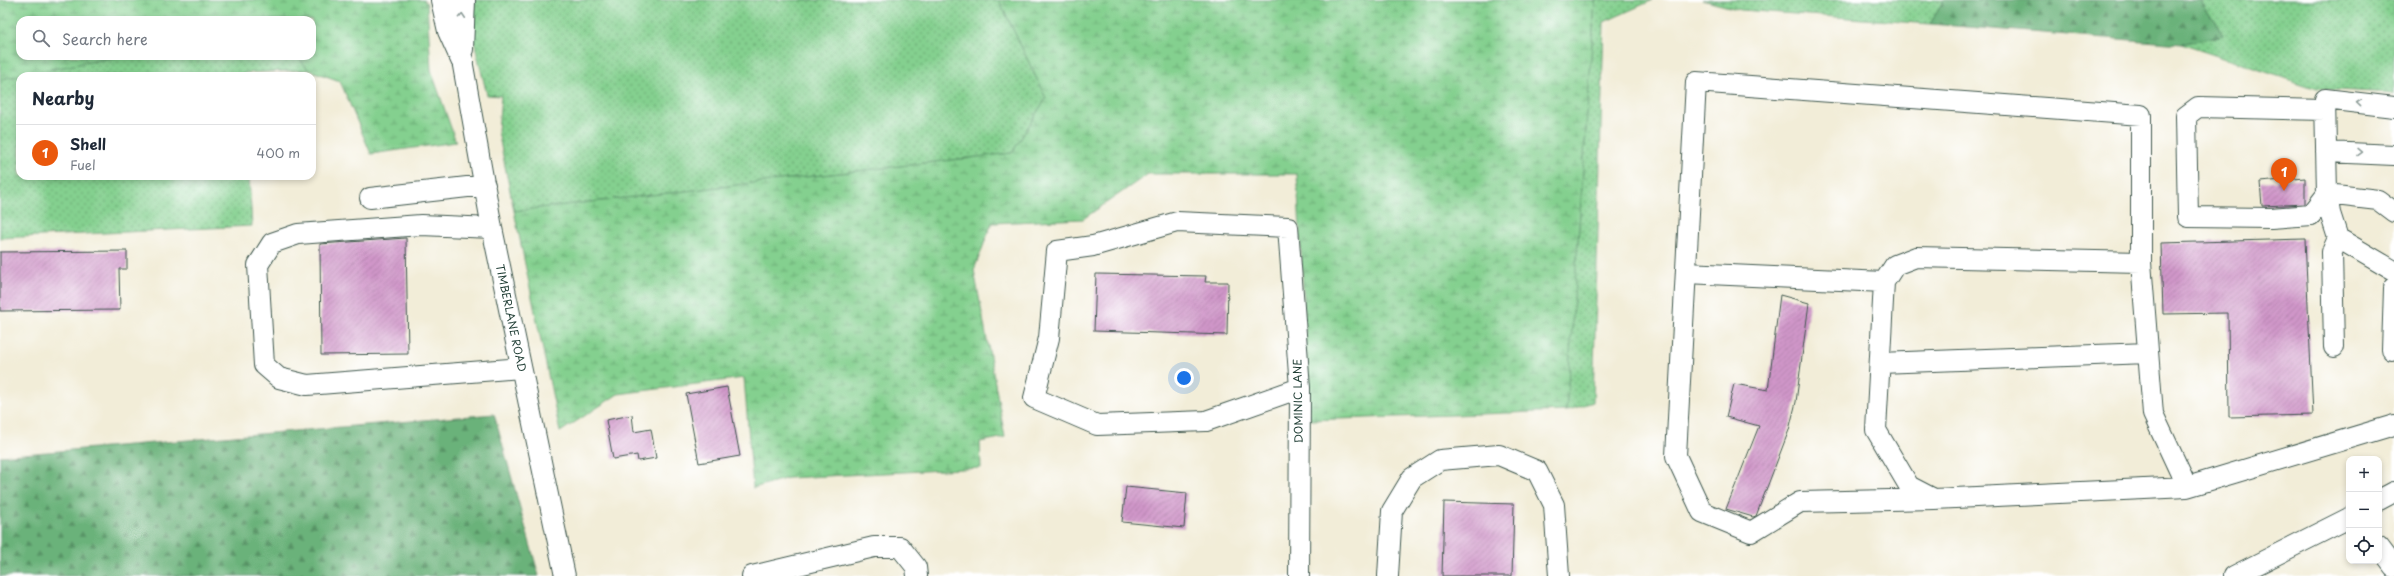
<!DOCTYPE html>
<meta charset="utf-8">
<style>
body{margin:0;font-family:"Playpen Sans",sans-serif;background:#f2f2f3;color:#1f2937}
.controls{position:absolute;right:12px;bottom:12px;display:grid;overflow:hidden;border-radius:8px;box-shadow:0 2px 6px #0003}
.controls button{width:36px;height:36px;display:grid;place-items:center;padding:0;border:0;border-bottom:1px solid #e0e1e3;background:#fff;color:#1f2937;font:20px sans-serif}
.you{position:absolute;left:1184px;top:378px;width:14px;height:14px;margin:-10px;border:3px solid #fff;border-radius:50%;background:#1a73e8;box-shadow:0 0 0 6px #1a73e833}
.badge{display:grid;place-items:center;width:26px;height:26px;border-radius:50%;background:#ea580c;color:#fff;font-size:13px;font-weight:700}
.pin{position:absolute;translate:-50% -33px;filter:drop-shadow(0 1px 2px #0008)}
.pin::after{content:'';position:absolute;top:21px;width:14px;height:12px;background:inherit;clip-path:polygon(0 0,100% 0,50% 100%)}
.list{margin:0;padding:0;list-style:none}
h2{display:flex;justify-content:space-between;align-items:center;height:52px;margin:0;padding:0 16px;font-size:17px}
h2 small{font-size:13px;font-weight:400;color:#747a83}
.list li{display:grid;grid-template-columns:26px 1fr auto;gap:12px;align-items:center;box-sizing:border-box;height:56px;padding:0 16px;border-top:1px solid #e0e1e3}
.list b{display:block;font-size:15px;white-space:nowrap}
.list p{margin:0;font-size:13px;white-space:nowrap;color:#747a83}
.list em{font-size:13px;font-style:normal;color:#747a83}
.icon{flex:none;width:22px;height:22px;fill:none;stroke:currentColor;stroke-width:2;stroke-linecap:round;stroke-linejoin:round}
.map{position:relative;flex:none;width:2394px;height:576px;overflow:hidden}
.search{position:absolute;background:#fff;box-shadow:0 2px 6px #0003;left:16px;top:16px;width:300px;height:44px;display:flex;align-items:center;gap:10px;box-sizing:border-box;padding:0 14px;border-radius:12px;color:#747a83;font-size:15px}
.panel{position:absolute;background:#fff;box-shadow:0 2px 6px #0003;left:16px;top:72px;width:300px;height:108px;border-radius:12px}
.map>svg:first-child{display:block}
.grass{fill:url(#grass-dots);stroke:#528662}
.forest{fill:url(#forest-firs);stroke:#457857}
.wetland{fill:url(#wetland-marsh);stroke:#528662}
.building{fill:url(#building-hatch)}
.lines{fill:none;stroke-linecap:round;stroke-linejoin:round}
.minor-casing{stroke:#3f574d;stroke-width:22}
.highway-casing{stroke:#3f574d;stroke-width:24}
.minor{stroke:#fff;stroke-width:20}
.highway{stroke:#fff;stroke-width:22}
.oneway{stroke:#8f9e9a}
.labels{text-anchor:middle;stroke-width:4;stroke-linejoin:round;paint-order:stroke}
.street-label{font-size:11px;fill:#1f3d34;stroke:#fff}
</style>
<div class="map">
<svg width="2394" height="576" viewBox="0 0 2394 576">
<defs>
<pattern id="grass-dots" width="8" height="8" patternUnits="userSpaceOnUse"><rect width="8" height="8" fill="#84d08f"/><path d="M2 2h.1M6 6h.1" fill="none" stroke="#6baa76" stroke-width="1.8" stroke-linecap="round"/></pattern>
<pattern id="forest-firs" width="22" height="20" patternUnits="userSpaceOnUse"><rect width="22" height="20" fill="#6bb27a"/><path d="M5 1l3.5 6h-7zM16 11l3.5 6h-7z" fill="#579265"/></pattern>
<pattern id="wetland-marsh" width="20" height="14" patternUnits="userSpaceOnUse"><rect width="20" height="14" fill="#84d08f"/><path d="M1 5h8M5 5V1M11 12h8M15 12V8" fill="none" stroke="#6baa76"/></pattern>
<pattern id="building-hatch" width="6" height="6" patternUnits="userSpaceOnUse"><rect width="6" height="6" fill="#d096c9"/><path d="M-1 1l2-2M0 6l6-6M5 7l2-2" fill="none" stroke="#a87ca4"/></pattern>
</defs>
<rect width="100%" height="100%" fill="#fff"/>
<filter id="ink" filterUnits="userSpaceOnUse"><feTurbulence type="fractalNoise" baseFrequency=".025" numOctaves="2"/><feDisplacementMap in="SourceGraphic" scale="8" xChannelSelector="R" yChannelSelector="G"/><feConvolveMatrix kernelMatrix="1 2 1 2 8 2 1 2 1" color-interpolation-filters="sRGB"/></filter>
<filter id="wash" filterUnits="userSpaceOnUse"><feTurbulence type="fractalNoise" baseFrequency=".012" numOctaves="4" result="noise"/><feDisplacementMap in="SourceGraphic" scale="16" xChannelSelector="R" yChannelSelector="G"/><feGaussianBlur stdDeviation="0.9" result="paint"/><feColorMatrix in="noise" values="0 0 0 0 0 0 0 0 0 0 0 0 0 0 0 0 0 1.4 0 .05"/><feComposite in="paint" operator="in"/></filter>
<g filter="url(#wash)">
<rect width="100%" height="100%" fill="#f2edd8"/>
<path class="grass" d="M 475,0 L 999,0 L 1046,98 L 1012,153 L 514,211 L 498,131 L 501,96 L 487,95 L 472,33 Z
M 1595,0 L 1653,0 L 1604,22 L 1593,402 L 1566,411 Z
M 1702,0 L 1942,0 L 1942,4 L 1930,24 L 1741,10 Z
M 2200,0 L 2394,0 L 2394,93 L 2317,89 L 2181,44 L 2223,35 Z
M 120,56 L 297,56 L 309,70 L 244,73 L 244,76 L 20,76 L 20,176 L 249,176 L 252,226 L 0,238 L 0,79 Z"/>
<path class="forest" d="M 1942,0 L 2200,0 L 2223,35 L 2181,44 L 1930,24 L 1942,4 Z
M 494,414 L 539,576 L 0,576 L 0,456 Z"/>
<path class="wetland" d="M 0,0 L 424,0 L 427,4 L 431,70 L 456,142 L 371,154 L 340,81 L 309,70 L 297,56 L 312,56 L 312,20 L 20,20 L 20,56 L 120,56 L 0,79 Z
M 999,0 L 1595,0 L 1566,411 L 1310,420 L 1297,174 L 1148,174 L 1083,219 L 992,223 L 974,270 L 1005,437 L 980,442 L 981,468 L 788,478 L 753,488 L 744,378 L 618,394 L 560,432 L 514,211 L 1012,153 L 1046,98 Z"/>
<g id="blocks">
<path class="building" d="M 2305,178 L 2305,204 L 2262,206 L 2260,182 Z
M 406,238 L 408,354 L 321,355 L 320,244 Z
M 2305,239 L 2313,415 L 2229,417 L 2228,313 L 2163,314 L 2161,243 Z
M 127,251 L 127,269 L 119,269 L 120,310 L 0,311 L 0,252 Z
M 1096,274 L 1206,276 L 1205,282 L 1228,282 L 1227,335 L 1094,331 Z
M 1780,295 L 1809,303 L 1796,402 L 1789,430 L 1756,516 L 1753,517 L 1726,509 L 1759,426 L 1726,417 L 1734,384 L 1768,390 Z
M 727,387 L 740,456 L 699,463 L 686,394 Z
M 632,415 L 634,432 L 651,429 L 656,458 L 638,461 L 637,455 L 613,459 L 606,420 Z
M 1126,487 L 1187,493 L 1184,528 L 1122,522 Z
M 1444,502 L 1514,504 L 1512,576 L 1442,576 Z"/>
</g>
</g>
<g filter="url(#ink)">
<use href="#blocks" fill-opacity="0" stroke="#3f574d" stroke-width="1"/>
<g class="lines">
<defs>
<path id="minor" d="M 462,60 L 492,228 L 565,576
M 2394,107 L 2325,99 L 2327,194 L 2378,200 L 2394,212
M 2325,110 L 2198,107 L 2186,116 L 2188,217 L 2271,218 L 2311,215 L 2327,194
M 2326,152 L 2394,155
M 2327,194 L 2330,213 L 2338,238 L 2394,271
M 370,198 L 485,185
M 492,228 L 421,225 L 298,234 L 272,243 L 258,265 L 264,365 L 279,378 L 307,385 L 521,368
M 1686,273 L 1884,282
M 2334,347 L 2332,252 L 2338,238
M 2392,350 L 2394,288
M 1880,363 L 2148,353
M 2187,487 L 2153,414 L 2141,262 L 1916,257 L 1895,265 L 1884,282 L 1876,430 L 1909,486 L 1934,499 L 2187,487 L 2394,425
M 1934,499 L 1800,502 L 1751,532 L 1702,512 L 1676,456 L 1696,82 L 2141,115 L 2141,262
M 2379,500 L 2394,492
M 2379,547 L 2394,567
M 752,576 L 874,547 L 900,547 L 916,567 L 917,576
M 1299,576 L 1300,388 L 1288,227 L 1177,222 L 1093,246 L 1057,251 L 1049,338 L 1034,398 L 1097,425 L 1206,421 L 1300,388
M 1388,576 L 1392,511 L 1412,478 L 1440,460 L 1499,455 L 1537,471 L 1554,505 L 1559,576
M 2234,576 L 2349,518"/>
<path id="highway" d="M 442,0 L 449,31 L 462,60
M 462,49 L 464,0"/>
</defs>
<use href="#minor" class="minor-casing"/>
<use href="#highway" class="highway-casing"/>
<use href="#minor" class="minor"/>
<use href="#highway" class="highway"/>
</g>
<defs><path id="oneway-chevron" d="M-2-3.5L2.5 0L-2 3.5" fill="none" stroke-width="1.6" stroke-linecap="round" stroke-linejoin="round"/></defs>
<g class="oneway">
<use href="#oneway-chevron" transform="translate(462 16) rotate(-86)"/>
<use href="#oneway-chevron" transform="translate(2359 103) rotate(-174)"/>
<use href="#oneway-chevron" transform="translate(2360 152) rotate(1)"/>
</g>
</g>
<g class="labels">
<g class="street-label">
<text transform="translate(511 318) rotate(78)" y="4">TIMBERLANE ROAD</text>
<text transform="translate(1298 401) rotate(-91)" y="4">DOMINIC LANE</text>
</g>
</g>
</svg>
<div class="controls">
<button>+</button>
<button>−</button>
<button><svg class="icon" aria-label="locate" viewBox="0 0 24 24"><circle cx="12" cy="12" r="6"/><path d="M12 2v4M12 18v4M2 12h4M18 12h4"/></svg></button>
</div>
<div class="you"></div>
<div class="pin badge" style="left:2284px;top:191px">1</div>
<div class="search"><svg class="icon" aria-label="search" viewBox="0 0 24 24"><circle cx="10" cy="10" r="6"/><path d="M15 15l6 6"/></svg>Search here</div>
<section class="panel">
<h2>Nearby<small></small></h2>
<ul class="list">
<li><span class="badge">1</span><div><b>Shell</b><p>Fuel</p></div><em>400 m</em></li>
</ul>
</section>
</div>
